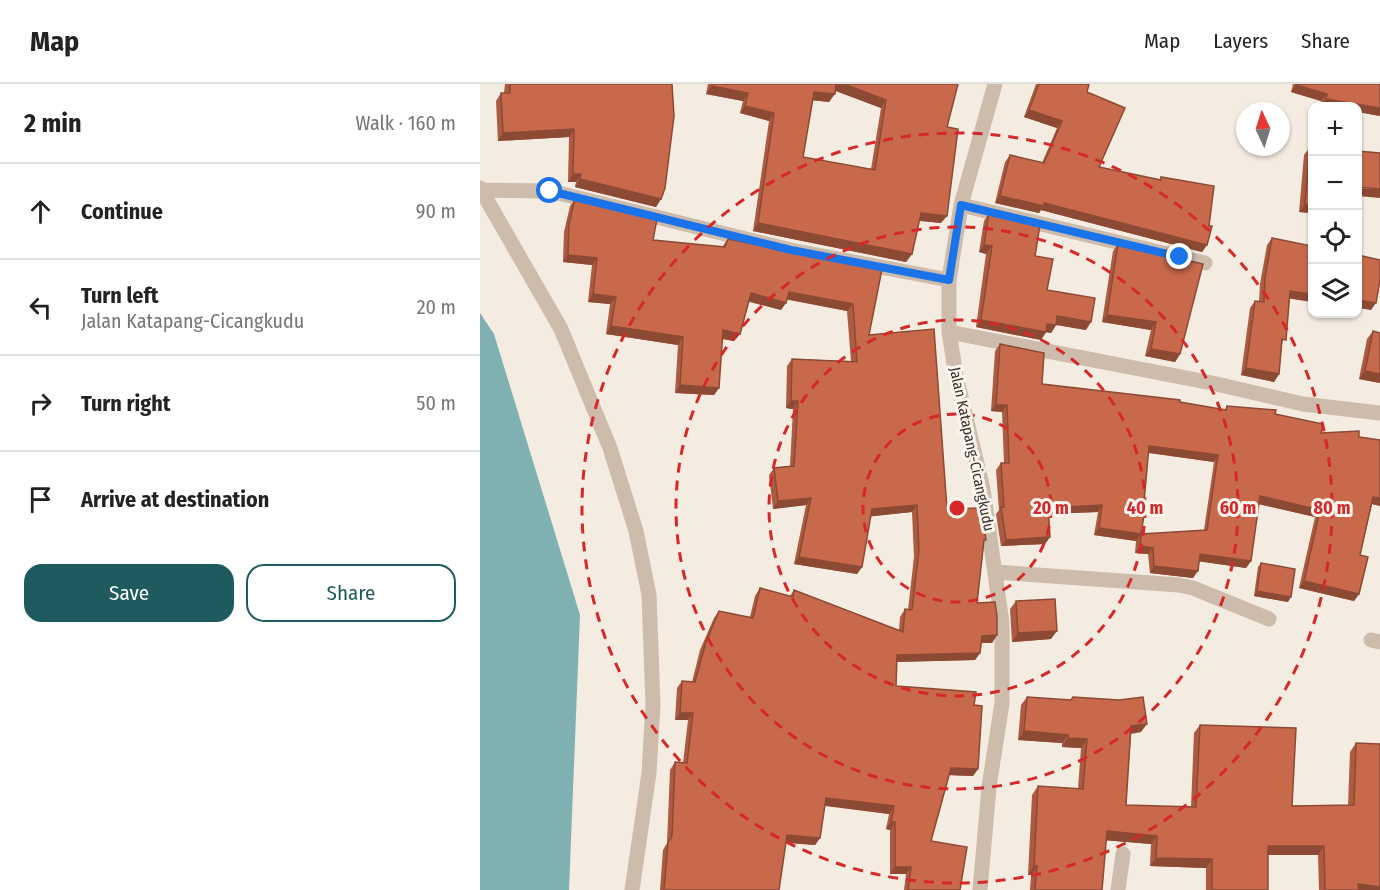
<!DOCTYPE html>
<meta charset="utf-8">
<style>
body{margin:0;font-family:"Fira Sans Condensed",sans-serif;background:#f2f2f2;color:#222}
.controls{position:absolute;right:18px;top:18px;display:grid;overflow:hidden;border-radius:12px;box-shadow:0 2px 4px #0004}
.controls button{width:54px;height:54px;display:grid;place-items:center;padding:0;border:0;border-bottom:2px solid #e0e0e0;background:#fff;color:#222;font:30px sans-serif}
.compass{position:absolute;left:756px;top:18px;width:54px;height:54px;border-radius:50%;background:#fff;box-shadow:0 2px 4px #0004;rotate:356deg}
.stop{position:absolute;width:18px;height:18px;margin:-14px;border:4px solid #1a73e8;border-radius:50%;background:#fff}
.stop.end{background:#1a73e8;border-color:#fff;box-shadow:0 2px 6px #0008}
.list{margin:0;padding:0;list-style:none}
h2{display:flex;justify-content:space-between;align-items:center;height:78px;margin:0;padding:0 24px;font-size:26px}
h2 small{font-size:20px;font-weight:400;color:#767676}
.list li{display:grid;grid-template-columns:39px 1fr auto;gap:18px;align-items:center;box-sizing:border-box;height:96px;padding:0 24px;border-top:2px solid #e0e0e0}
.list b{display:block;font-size:22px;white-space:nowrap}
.list p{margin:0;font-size:20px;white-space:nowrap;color:#767676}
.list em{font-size:20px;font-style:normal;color:#767676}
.actions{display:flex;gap:12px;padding:18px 24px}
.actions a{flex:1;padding:14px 0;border:2px solid #1f5a5e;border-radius:18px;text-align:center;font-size:21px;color:#1f5a5e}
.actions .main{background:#1f5a5e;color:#fff}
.icon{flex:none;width:33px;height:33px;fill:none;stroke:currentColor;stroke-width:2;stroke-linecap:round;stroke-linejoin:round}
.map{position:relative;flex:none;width:900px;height:806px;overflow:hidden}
header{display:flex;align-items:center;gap:36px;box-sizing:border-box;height:84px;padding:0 30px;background:#fff;border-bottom:2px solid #e0e0e0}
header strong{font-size:28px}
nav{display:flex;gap:33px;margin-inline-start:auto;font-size:21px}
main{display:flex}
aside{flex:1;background:#fff}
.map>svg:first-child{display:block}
.water{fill:#7fb0b2}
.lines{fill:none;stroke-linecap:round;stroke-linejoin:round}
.minor{stroke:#cdbbac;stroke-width:15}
.wall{fill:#ac5a40;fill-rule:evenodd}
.shaded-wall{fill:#8c4a34}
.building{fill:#c8694b;stroke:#8c4a34;stroke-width:1.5;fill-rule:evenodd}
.route{stroke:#1a73e8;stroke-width:8}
.ring{fill:none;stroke:#d62828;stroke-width:3;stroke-dasharray:10 8}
.labels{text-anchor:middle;stroke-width:6;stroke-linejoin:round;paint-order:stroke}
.street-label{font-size:15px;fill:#3b302b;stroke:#fbf5ee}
.centre{fill:#d62828;stroke:#fbf5ee;stroke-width:3}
.ring-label{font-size:18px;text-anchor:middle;font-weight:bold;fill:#d62828;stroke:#fbf5ee;stroke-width:6;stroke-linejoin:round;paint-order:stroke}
</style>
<header>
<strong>Map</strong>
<nav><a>Map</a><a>Layers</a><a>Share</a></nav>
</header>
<main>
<aside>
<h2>2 min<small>Walk · 160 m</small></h2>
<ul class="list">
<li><svg class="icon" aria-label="ahead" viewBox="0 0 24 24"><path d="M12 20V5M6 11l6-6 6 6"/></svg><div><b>Continue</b></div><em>90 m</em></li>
<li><svg class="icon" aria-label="left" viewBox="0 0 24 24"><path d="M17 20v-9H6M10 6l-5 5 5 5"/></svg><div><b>Turn left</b><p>Jalan Katapang-Cicangkudu</p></div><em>20 m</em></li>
<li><svg class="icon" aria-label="right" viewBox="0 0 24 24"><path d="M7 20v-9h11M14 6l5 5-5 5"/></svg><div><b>Turn right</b></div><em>50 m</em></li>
<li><svg class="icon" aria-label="arrive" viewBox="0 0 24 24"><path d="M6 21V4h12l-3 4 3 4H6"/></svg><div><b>Arrive at destination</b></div></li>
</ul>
<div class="actions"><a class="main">Save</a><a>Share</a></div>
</aside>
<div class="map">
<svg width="900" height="806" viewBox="0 0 900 806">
<rect width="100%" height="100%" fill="#f4ebe1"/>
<path class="water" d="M 0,229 L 14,250 L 100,531 L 89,806 L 0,806 Z"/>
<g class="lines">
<path class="minor" d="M 0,104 L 81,245 L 130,364 L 156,447 L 169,511 L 173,621 L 169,689 L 152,806
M 1,106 L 70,107 L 311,166 L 469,196
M 481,121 L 725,179
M 469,248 L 732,299 L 823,320 L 900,329
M 515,488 L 699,501 L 713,504 L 789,535
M 891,556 L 900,558
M 500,806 L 509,703 L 522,619 L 522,539 L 503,405 L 476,292 L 469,248 L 469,196 L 481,121 L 515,0
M 638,806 L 643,770"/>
</g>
<path class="wall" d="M 25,0 L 192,0 L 181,115 L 176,123 L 95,103 L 96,98 L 88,98 L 89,53 L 18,57 L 16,17 L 21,9 L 24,9 Z
M 228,0 L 478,0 L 467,43 L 461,139 L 439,137 L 432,170 L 426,178 L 273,147 L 289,37 L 260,29 L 263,17 L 226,10 ZM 355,6 L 401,24 L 391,85 L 323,73 L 333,16 L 349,18 Z
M 556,0 L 609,0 L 607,8 L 619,83 L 679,96 L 681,93 L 729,142 L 727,161 L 722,168 L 561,126 L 559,129 L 515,119 L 525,78 L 530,71 L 562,79 L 577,44 L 544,33 Z
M 813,0 L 900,0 L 900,32 L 878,28 L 878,22 L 841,22 L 841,17 L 811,8 Z
M 830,63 L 832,63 L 832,129 L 819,128 L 824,71 Z
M 95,115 L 173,156 L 242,163 L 248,155 L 402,185 L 389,251 L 467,425 L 504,460 L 497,519 L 517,551 L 512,559 L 501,559 L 500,569 L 495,576 L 417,578 L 416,602 L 494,621 L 498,685 L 493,692 L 469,691 L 451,757 L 480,806 L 424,806 L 426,790 L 410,790 L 410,746 L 406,745 L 409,730 L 345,722 L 340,754 L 335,761 L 306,759 L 299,806 L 180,806 L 183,766 L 187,759 L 190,686 L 195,678 L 203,679 L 208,636 L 195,636 L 197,604 L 202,597 L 212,598 L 220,566 L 234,534 L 239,527 L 270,533 L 275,512 L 280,504 L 310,512 L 314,506 L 419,546 L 420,533 L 425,525 L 428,526 L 434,473 L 432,428 L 390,432 L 382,483 L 377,490 L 314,480 L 326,421 L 293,425 L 289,391 L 294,384 L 310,382 L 313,325 L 306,324 L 307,282 L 312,275 L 371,277 L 367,227 L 307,215 L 301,226 L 269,217 L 260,250 L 254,257 L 242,255 L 239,304 L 234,311 L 195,309 L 198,261 L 126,250 L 130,220 L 108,218 L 112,181 L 83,178 L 84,148 L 90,122 Z
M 509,129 L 555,172 L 567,206 L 606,246 L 576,241 L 571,249 L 566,248 L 561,256 L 496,243 L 506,170 L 499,168 L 504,137 Z
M 792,154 L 832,162 L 832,218 L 810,214 L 802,261 L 799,290 L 794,298 L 761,291 L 770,224 L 775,217 L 779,218 L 780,200 L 787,161 Z
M 638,160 L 700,270 L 695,278 L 665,272 L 671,246 L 622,238 L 633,167 Z
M 893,247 L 900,299 L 879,295 L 887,255 Z
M 520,260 L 562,300 L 700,318 L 745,326 L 747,322 L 795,330 L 841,349 L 879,353 L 900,422 L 892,420 L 880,471 L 879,510 L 874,517 L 819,504 L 835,433 L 778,420 L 771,477 L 766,484 L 719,477 L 713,494 L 670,489 L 668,470 L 655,469 L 656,457 L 614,451 L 618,428 L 569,430 L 570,453 L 565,460 L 521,462 L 516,430 L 519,426 L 516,386 L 521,379 L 524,379 L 522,328 L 511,327 L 515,267 ZM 668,369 L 734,378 L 724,446 L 661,450 Z
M 781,479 L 808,518 L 774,512 L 778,483 Z
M 536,517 L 571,555 L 532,558 L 530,525 Z
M 547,613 L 661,648 L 651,650 L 646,721 L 711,723 L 714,649 L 720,641 L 812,722 L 868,722 L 870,668 L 876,659 L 900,806 L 839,806 L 838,771 L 788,771 L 788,806 L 726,806 L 726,784 L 670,782 L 671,760 L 626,756 L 622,806 L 550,806 L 551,791 L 548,791 L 552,711 L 558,702 L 598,705 L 601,664 L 582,663 L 582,659 L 538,656 L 541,621 Z"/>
<path class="shaded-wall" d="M 354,0 L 364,0 L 406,16 L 401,24 L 350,5 Z
M 816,1 L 847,10 L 841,17 L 811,8 Z
M 232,2 L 268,9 L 263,17 L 226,10 Z
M 334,8 L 355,10 L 349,18 L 329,16 Z
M 846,15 L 900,24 L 900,32 L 878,28 L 878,22 L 841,22 Z
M 265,22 L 294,29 L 289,37 L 260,29 Z
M 549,26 L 582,37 L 577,44 L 544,33 Z
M 94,45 L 89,53 L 18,57 L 23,49 Z
M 93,90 L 101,90 L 96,98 L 88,98 Z
M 100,95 L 181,115 L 176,123 L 95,103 Z
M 878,104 L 900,105 L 900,114 L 878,112 Z
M 520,112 L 564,119 L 727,161 L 722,168 L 561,126 L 559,129 L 515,119 Z
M 825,120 L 832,121 L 832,129 L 819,128 Z
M 441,129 L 467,132 L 461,139 L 435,136 Z
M 278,139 L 432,170 L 426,178 L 273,147 Z
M 504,161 L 512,162 L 506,170 L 499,168 Z
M 88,171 L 117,174 L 112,181 L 83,178 Z
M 810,207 L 832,210 L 832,218 L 806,214 Z
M 309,208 L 373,220 L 367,227 L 304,215 Z
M 271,209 L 306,219 L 301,226 L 266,217 Z
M 113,210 L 136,213 L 130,220 L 108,218 Z
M 878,216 L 896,219 L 891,226 L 878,224 Z
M 627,231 L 676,238 L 671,246 L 622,238 Z
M 577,232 L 611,238 L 606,246 L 572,240 Z
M 501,236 L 566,248 L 561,256 L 496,243 Z
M 567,240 L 576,241 L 571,249 L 561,247 Z
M 131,242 L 203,253 L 198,261 L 126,250 Z
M 243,246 L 260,250 L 254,257 L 238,254 Z
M 671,265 L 700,270 L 695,278 L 665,272 Z
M 766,284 L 799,290 L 794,298 L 761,291 Z
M 885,287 L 900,290 L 900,299 L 879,295 Z
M 200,301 L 239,304 L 234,311 L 195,309 Z
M 311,317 L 318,317 L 313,325 L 306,324 Z
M 516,321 L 527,321 L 522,328 L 511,327 Z
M 669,362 L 738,371 L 734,378 L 664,368 Z
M 780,412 L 840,426 L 835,433 L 775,419 Z
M 893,413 L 900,414 L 900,422 L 888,419 Z
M 331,414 L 326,421 L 293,425 L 298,417 Z
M 437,421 L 432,428 L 386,433 L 392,425 Z
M 622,421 L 618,428 L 564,430 L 568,424 Z
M 619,444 L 661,450 L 656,457 L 614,451 Z
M 570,453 L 565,460 L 521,462 L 526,456 Z
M 660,462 L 673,464 L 668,470 L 655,469 Z
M 720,470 L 771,477 L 766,484 L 716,477 Z
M 319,473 L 382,483 L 377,490 L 314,480 Z
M 674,482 L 718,487 L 713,494 L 670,489 Z
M 824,497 L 879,510 L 874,517 L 819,504 Z
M 777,507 L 811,513 L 808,518 L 774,512 Z
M 577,547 L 571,555 L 532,558 L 538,549 Z
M 517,551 L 512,559 L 497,559 L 502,552 Z
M 500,569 L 495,576 L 412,578 L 417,571 Z
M 200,629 L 213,629 L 208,636 L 195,636 Z
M 667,640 L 661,648 L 645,650 L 651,642 Z
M 544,647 L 588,651 L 582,659 L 538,656 Z
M 588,654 L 607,655 L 601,664 L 582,663 Z
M 471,684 L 498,685 L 493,692 L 466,691 Z
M 346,714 L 414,722 L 409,730 L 341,721 Z
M 411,738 L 415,738 L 410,746 L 406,745 Z
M 627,747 L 677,752 L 671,760 L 621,756 Z
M 307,751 L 340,754 L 335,761 L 302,758 Z
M 788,762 L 844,762 L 838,771 L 782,771 Z
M 676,774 L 732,775 L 726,784 L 670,782 Z
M 554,782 L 557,782 L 551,791 L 548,791 Z
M 415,783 L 431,783 L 426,790 L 410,790 Z
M 878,800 L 900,803 L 900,806 L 874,806 Z"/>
<path class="building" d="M 30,0 L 192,0 L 194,32 L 185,104 L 181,115 L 100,95 L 101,90 L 93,90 L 94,45 L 23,49 L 21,9 L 30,9 Z
M 232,0 L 356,0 L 355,10 L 334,8 L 323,73 L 395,86 L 406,16 L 364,0 L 478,0 L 467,43 L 478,45 L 467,132 L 441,129 L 432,170 L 278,139 L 294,29 L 265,22 L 268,9 L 232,2 Z
M 559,0 L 609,0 L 607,8 L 645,24 L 619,83 L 681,96 L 681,93 L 734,102 L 729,142 L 732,142 L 727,161 L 564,119 L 564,122 L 520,112 L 530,71 L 564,79 L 582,37 L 549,26 Z
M 816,0 L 900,0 L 900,24 L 846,15 L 847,10 L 816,1 Z
M 830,63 L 832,63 L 832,121 L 825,120 Z
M 878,67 L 900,69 L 900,105 L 878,103 L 878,106 Z
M 95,115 L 177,135 L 173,156 L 245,163 L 248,155 L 402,185 L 389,251 L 454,245 L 467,425 L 502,424 L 506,456 L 504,456 L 497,519 L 515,518 L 517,532 L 517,551 L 502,552 L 500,569 L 417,571 L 416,602 L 496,608 L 494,621 L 502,622 L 498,685 L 471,684 L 451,757 L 487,763 L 480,806 L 428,806 L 431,783 L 415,783 L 415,738 L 411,738 L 414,722 L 346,714 L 340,754 L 307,751 L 299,806 L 184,806 L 188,759 L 192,752 L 195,678 L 207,679 L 213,629 L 200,629 L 202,597 L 215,598 L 226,558 L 239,527 L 273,534 L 280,504 L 313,513 L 314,506 L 423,548 L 425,525 L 432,526 L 439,466 L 437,421 L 392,425 L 382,483 L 319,473 L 331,414 L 298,417 L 294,384 L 314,382 L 318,317 L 311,317 L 312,275 L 377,278 L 373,220 L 309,208 L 306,219 L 271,209 L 260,250 L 243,246 L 239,304 L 200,301 L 203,253 L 131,242 L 136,213 L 113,210 L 117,174 L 88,171 L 89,140 Z
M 509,129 L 560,141 L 555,172 L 573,175 L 567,206 L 615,214 L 611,238 L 577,232 L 576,241 L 567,240 L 566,248 L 501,236 L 512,162 L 504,161 Z
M 792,154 L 832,162 L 832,210 L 810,207 L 806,256 L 802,255 L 799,290 L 766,284 L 775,217 L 784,218 L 785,193 Z
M 638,160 L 723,180 L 700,270 L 671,265 L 676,238 L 627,231 Z
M 878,171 L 900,176 L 900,196 L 896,219 L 878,216 Z
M 893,247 L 900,249 L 900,290 L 885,287 Z
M 520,260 L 564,269 L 562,300 L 700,316 L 700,318 L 746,326 L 747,322 L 796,326 L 795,330 L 843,340 L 841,349 L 879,347 L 879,353 L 900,356 L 900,414 L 893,413 L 880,471 L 888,473 L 879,510 L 824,497 L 840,426 L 780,412 L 771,477 L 720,470 L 718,487 L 674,482 L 673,464 L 660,462 L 661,450 L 619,444 L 622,421 L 568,424 L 570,453 L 526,456 L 521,423 L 524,423 L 521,379 L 529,379 L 527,321 L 516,321 ZM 669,362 L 738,371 L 727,446 L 661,450 L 666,419 L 664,418 Z
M 781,479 L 815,485 L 811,513 L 777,507 Z
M 575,515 L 577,547 L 538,549 L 536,517 Z
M 547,613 L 591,616 L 593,613 L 639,616 L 663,613 L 667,640 L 651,642 L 646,721 L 716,723 L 720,641 L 816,644 L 812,722 L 874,721 L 876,659 L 900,660 L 900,803 L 878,800 L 879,806 L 845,806 L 844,762 L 788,762 L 788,806 L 732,806 L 732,775 L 676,774 L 677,752 L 627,747 L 622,806 L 555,806 L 557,782 L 554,782 L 558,702 L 603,705 L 607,655 L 588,654 L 588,651 L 544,647 Z"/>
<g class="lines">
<path class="route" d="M 70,107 L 311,166 L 469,196 L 481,121 L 700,173"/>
</g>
<g class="ring">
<circle cx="477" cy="424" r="94"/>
<circle cx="477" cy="424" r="188"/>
<circle cx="477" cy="424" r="281"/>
<circle cx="477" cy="424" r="375"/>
</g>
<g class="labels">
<g class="street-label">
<text transform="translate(492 365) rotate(78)" y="5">Jalan Katapang-Cicangkudu</text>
</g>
</g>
<circle cx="477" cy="424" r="9" class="centre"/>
<g class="ring-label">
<text x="571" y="430">20 m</text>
<text x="665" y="430">40 m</text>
<text x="758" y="430">60 m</text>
<text x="852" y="430">80 m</text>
</g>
</svg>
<div class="controls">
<button>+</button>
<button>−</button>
<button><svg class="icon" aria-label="locate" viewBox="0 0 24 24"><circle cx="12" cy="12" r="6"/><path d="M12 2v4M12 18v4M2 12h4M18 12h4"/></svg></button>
<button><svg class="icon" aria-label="layers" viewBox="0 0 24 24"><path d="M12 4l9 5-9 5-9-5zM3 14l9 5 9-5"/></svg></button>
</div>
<svg class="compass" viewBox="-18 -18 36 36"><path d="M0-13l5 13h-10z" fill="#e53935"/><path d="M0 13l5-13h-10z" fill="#767676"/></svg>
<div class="stop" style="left:70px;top:107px"></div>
<div class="stop end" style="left:700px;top:173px"></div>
</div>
</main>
